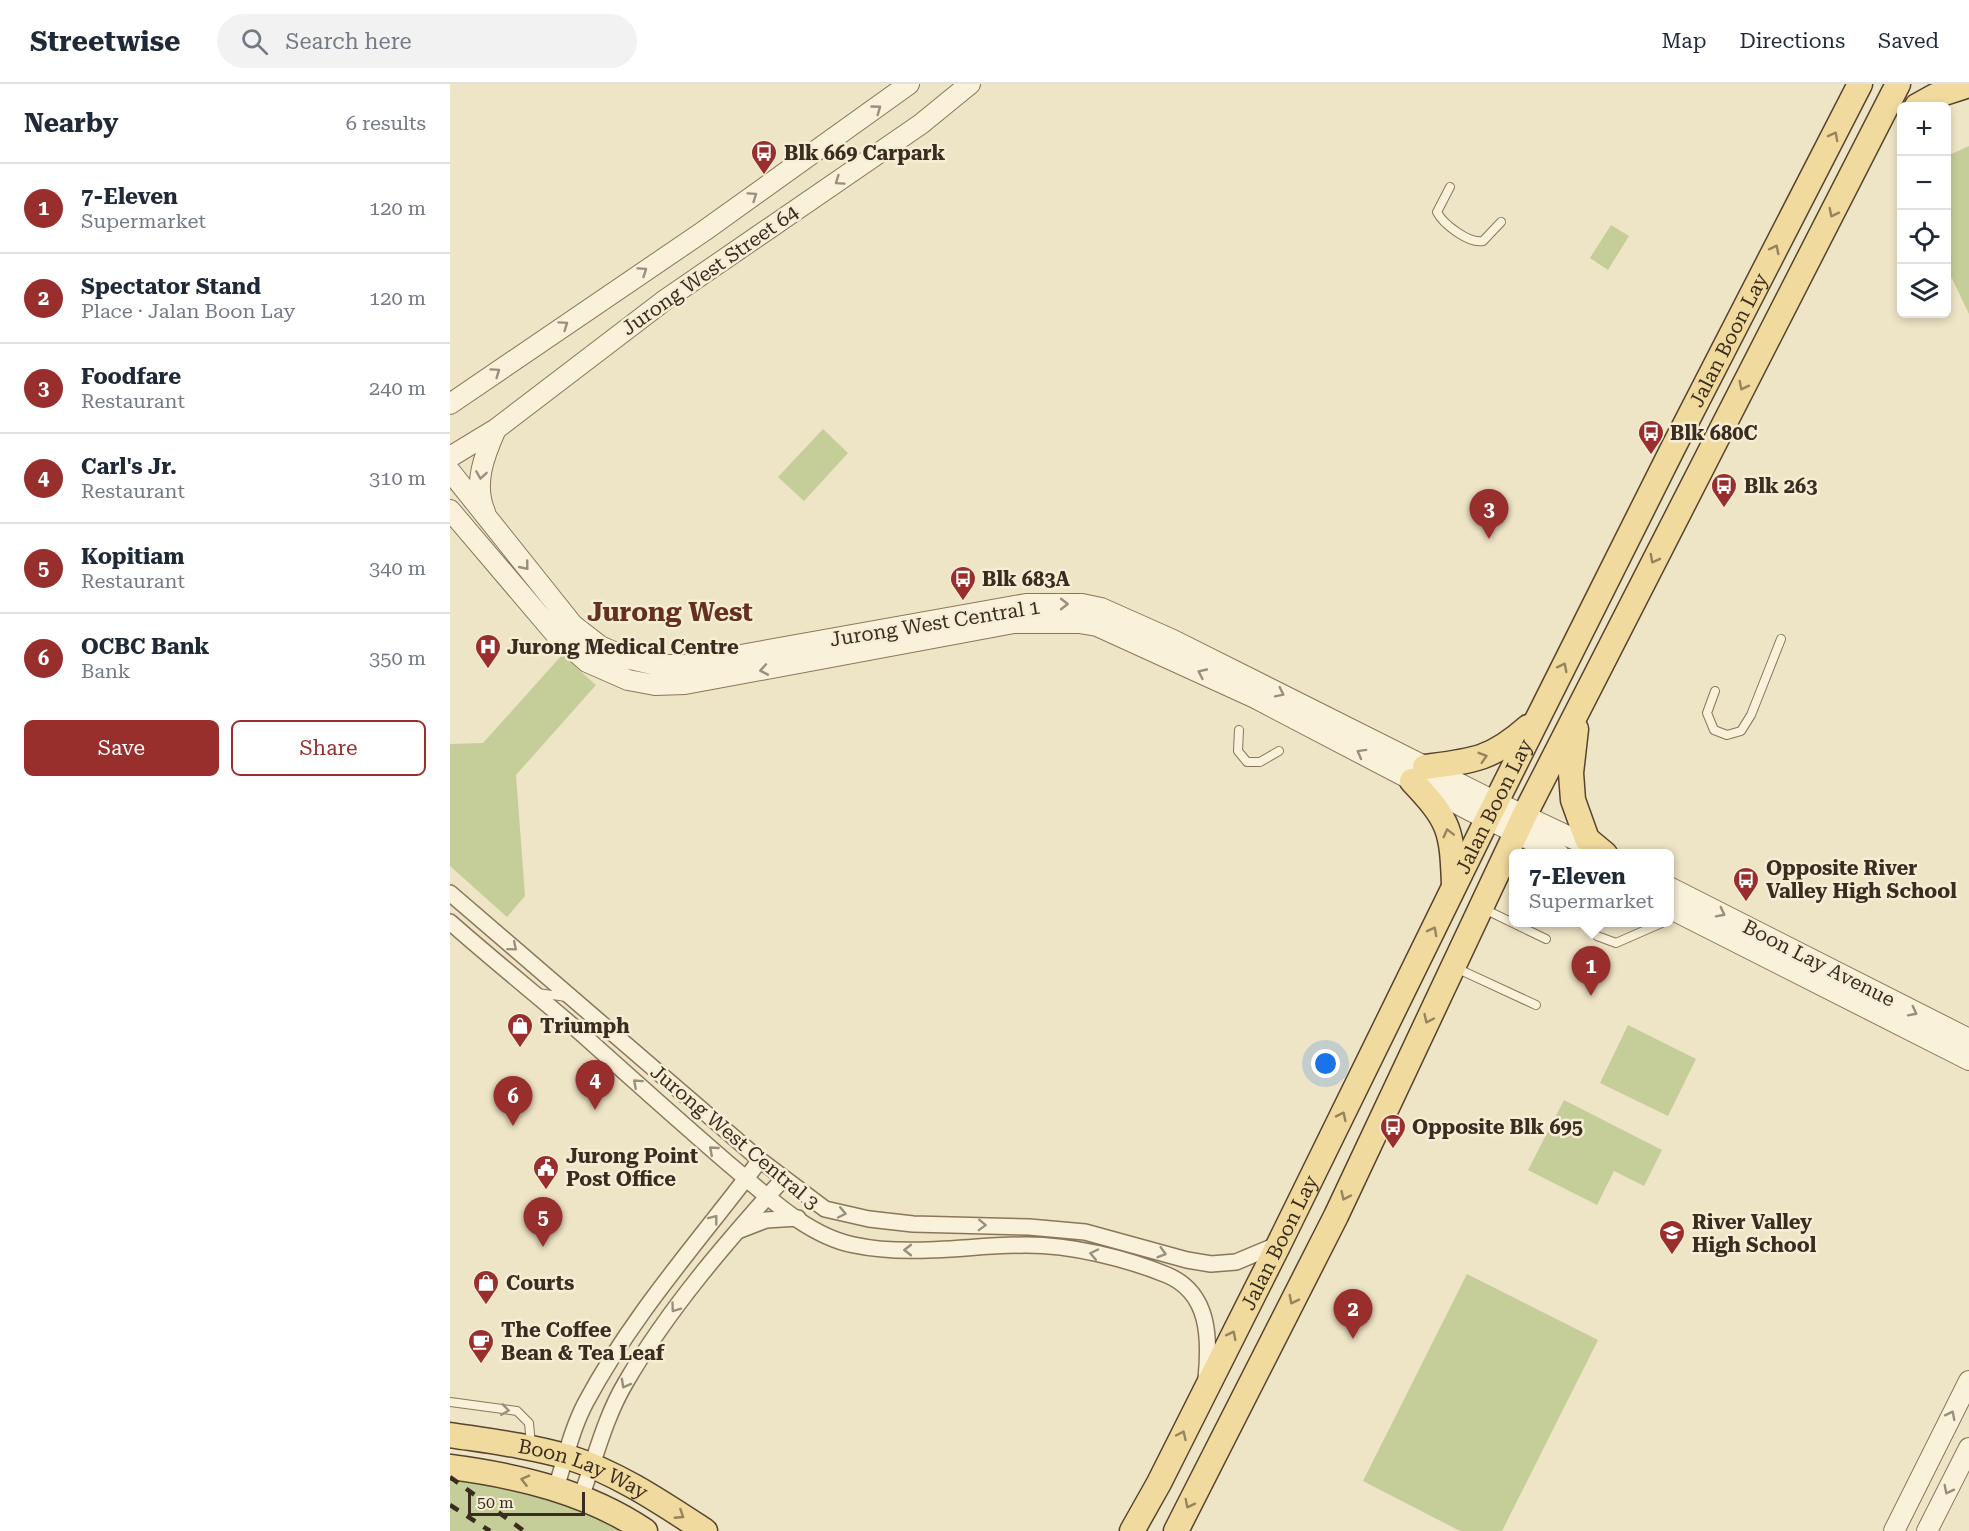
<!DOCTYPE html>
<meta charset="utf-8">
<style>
body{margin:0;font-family:"Roboto Serif",serif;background:#f2f2f3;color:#1f2937}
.controls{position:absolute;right:18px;top:18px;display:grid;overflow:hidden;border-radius:9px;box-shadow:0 3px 9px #0003}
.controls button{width:54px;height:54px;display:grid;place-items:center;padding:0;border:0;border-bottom:2px solid #e0e1e3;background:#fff;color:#1f2937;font:30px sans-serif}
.scale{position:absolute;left:18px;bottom:15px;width:117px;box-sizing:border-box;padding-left:6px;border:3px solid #3a2d1f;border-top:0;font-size:16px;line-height:21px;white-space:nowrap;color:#3a2d1f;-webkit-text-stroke:4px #f6edd5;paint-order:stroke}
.you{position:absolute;left:876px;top:980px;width:21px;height:21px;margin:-15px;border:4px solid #fff;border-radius:50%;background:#1a73e8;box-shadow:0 0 0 9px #1a73e833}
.badge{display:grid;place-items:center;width:39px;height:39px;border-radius:50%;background:#982f2c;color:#fff;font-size:20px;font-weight:700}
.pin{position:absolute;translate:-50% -50px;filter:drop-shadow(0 2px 3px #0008)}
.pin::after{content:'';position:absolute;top:32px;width:21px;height:18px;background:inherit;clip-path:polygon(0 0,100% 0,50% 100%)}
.popup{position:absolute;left:1059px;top:765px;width:165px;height:78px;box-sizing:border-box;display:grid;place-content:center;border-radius:9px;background:#fff;filter:drop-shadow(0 2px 4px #0005);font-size:20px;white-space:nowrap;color:#747a83}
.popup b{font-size:22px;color:#1f2937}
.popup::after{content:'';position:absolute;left:50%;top:100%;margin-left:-12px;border:12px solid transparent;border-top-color:#fff}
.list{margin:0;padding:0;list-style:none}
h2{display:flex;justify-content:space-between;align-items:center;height:78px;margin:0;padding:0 24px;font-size:26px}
h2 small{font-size:20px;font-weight:400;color:#747a83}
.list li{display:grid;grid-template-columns:39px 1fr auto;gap:18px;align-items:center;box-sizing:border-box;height:90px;padding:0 24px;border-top:2px solid #e0e1e3}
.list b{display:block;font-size:22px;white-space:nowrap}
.list p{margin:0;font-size:20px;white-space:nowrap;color:#747a83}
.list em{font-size:20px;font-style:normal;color:#747a83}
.actions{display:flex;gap:12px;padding:18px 24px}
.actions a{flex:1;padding:14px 0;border:2px solid #982f2c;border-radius:9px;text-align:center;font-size:21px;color:#982f2c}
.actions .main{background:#982f2c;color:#fff}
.icon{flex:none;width:33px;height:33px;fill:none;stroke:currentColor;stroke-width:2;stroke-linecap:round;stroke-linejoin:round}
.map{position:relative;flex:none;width:1519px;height:1447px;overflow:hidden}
header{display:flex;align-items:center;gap:36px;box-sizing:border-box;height:84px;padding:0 30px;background:#fff;border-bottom:2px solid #e0e1e3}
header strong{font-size:28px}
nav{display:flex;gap:33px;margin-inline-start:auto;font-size:21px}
.search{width:420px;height:54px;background:#f2f2f3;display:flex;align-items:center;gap:15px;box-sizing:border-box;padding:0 21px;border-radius:33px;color:#747a83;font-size:22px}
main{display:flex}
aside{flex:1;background:#fff}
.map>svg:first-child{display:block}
.green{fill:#c5cd99}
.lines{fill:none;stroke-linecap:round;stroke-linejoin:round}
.service-casing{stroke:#8a765b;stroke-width:10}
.minor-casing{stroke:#8a765b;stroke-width:18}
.tertiary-casing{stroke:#8a765b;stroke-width:22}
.primary-casing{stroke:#57442f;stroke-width:27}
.service{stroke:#f9f1d9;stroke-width:8}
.minor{stroke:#f9f1d9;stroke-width:15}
.tertiary{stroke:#f9f1d9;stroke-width:20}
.primary{stroke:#f1da9e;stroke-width:24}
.rail{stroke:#3a2d1f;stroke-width:4.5;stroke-dasharray:10 10;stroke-linecap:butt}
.oneway{stroke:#9a8f7c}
.oneway2{stroke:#96845e}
.labels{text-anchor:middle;stroke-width:5;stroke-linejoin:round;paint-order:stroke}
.poi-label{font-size:20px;font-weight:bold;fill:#3a2d1f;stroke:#f6edd5;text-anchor:start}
.street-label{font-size:20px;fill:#3a2d1f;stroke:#f6edd5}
.district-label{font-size:26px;font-weight:bold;fill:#66301f;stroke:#f6edd5}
</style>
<header>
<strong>Streetwise</strong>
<div class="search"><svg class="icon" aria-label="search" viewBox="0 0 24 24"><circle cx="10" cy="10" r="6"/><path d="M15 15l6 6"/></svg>Search here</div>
<nav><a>Map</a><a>Directions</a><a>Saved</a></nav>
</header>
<main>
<aside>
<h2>Nearby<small>6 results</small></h2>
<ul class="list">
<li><span class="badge">1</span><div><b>7-Eleven</b><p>Supermarket</p></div><em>120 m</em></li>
<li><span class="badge">2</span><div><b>Spectator Stand</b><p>Place · Jalan Boon Lay</p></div><em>120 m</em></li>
<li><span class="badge">3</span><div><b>Foodfare</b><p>Restaurant</p></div><em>240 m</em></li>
<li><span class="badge">4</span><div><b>Carl's Jr.</b><p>Restaurant</p></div><em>310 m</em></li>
<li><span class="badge">5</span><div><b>Kopitiam</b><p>Restaurant</p></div><em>340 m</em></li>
<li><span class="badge">6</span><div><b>OCBC Bank</b><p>Bank</p></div><em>350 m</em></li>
</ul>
<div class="actions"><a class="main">Save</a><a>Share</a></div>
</aside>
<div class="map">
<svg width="1519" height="1447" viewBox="0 0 1519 1447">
<rect width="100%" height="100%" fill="#eee4c6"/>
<path class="green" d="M 1519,62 L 1519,230 L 1497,184 L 1497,72 Z
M 1161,141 L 1179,152 L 1158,186 L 1140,174 Z
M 373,345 L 398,369 L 354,417 L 328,393 Z
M 112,571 L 146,601 L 66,691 L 75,812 L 57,833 L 0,782 L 0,660 L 33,659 Z
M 1178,941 L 1246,975 L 1218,1032 L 1150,999 Z
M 1114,1016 L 1212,1066 L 1194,1102 L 1164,1087 L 1147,1121 L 1078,1086 Z
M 1017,1190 L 1148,1256 L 1052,1447 L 1010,1447 L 913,1397 Z
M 0,1387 L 42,1392 L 190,1447 L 0,1447 Z"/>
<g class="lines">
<defs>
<path id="service" d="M 1000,103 L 987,128 C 993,140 1019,160 1033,157 L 1051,138
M 1265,607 L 1257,629 L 1264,646 L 1277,651 L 1291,647 L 1301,631 L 1331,555
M 789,646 L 788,667 L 797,678 L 810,678 L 829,667
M 1032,824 L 1096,855
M 1147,852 L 1166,859 L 1214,838
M 1006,884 L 1086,921
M 87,909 L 117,913
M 0,1318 L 67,1327 L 79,1339 L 81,1361"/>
<path id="minor" d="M 0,809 L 310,1076 L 375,1125 L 419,1135 L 463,1140 L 579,1143 L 635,1148 L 737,1176 L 761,1180 L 786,1178 L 829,1160
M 0,838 C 43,876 88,912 132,950 C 181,994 230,1038 280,1081 C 315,1110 357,1152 404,1161 C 460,1173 519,1161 576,1161 C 622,1161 675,1174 717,1191 C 760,1209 760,1255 756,1295
M 290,1146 L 316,1136 L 348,1134
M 106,1404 C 115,1376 122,1344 136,1318 C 183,1230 250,1156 310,1076
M 131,1413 C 145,1375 155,1333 176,1298 C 219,1224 276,1159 333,1095"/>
<path id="tertiary" d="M 0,320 L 254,147 L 459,0
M 0,373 L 46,345 L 215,216 L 471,40 L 520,0
M 0,387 L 123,541 L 150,562 L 180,575 L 206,581 L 235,581 L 576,520 L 632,520 L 651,524 L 723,556 L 1046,718 L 1147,766
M 0,426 L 107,552 L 137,578 L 178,596 L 205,601 L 235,600 L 564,539 L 629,539 L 647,542 L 805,614 L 1019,726 L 1109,770
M 35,428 C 23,400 34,372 46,345
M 1219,803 L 1519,955
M 1219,824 L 1519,976
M 1444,1447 L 1519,1297
M 1477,1447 L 1519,1364"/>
<g id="primary">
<path d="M 1467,22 L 1485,12 L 1519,1"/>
<path d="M 1126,645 L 1121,689 L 1123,716 L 1137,755 L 1155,770"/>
<path d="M 975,683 C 1022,677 1041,676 1078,643"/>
<path d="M 962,697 C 1000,737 1002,746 1004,801"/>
<path id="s1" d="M 0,1351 C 39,1357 80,1362 118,1373 C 168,1389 212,1419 255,1447"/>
<path d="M 0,1383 C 69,1392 137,1408 195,1447"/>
<path id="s2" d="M 682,1447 L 709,1399 L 829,1160 L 1029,752 L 1222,366 L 1410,0"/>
<path d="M 726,1447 L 886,1132 L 1075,730 L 1448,0"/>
</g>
</defs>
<use href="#service" class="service-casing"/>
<use href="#minor" class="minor-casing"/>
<use href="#tertiary" class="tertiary-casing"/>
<use href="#primary" class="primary-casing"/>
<use href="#service" class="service"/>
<use href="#minor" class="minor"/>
<use href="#tertiary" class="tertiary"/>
<use href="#primary" class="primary"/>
<path class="rail" d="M 0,1393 L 74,1447
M 0,1421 L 40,1447"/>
</g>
<defs><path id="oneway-chevron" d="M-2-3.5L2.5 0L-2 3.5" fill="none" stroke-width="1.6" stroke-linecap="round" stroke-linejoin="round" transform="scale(1.5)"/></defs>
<g class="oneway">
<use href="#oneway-chevron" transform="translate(427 25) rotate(-36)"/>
<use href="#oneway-chevron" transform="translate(389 97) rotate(145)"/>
<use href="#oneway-chevron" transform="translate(303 112) rotate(-35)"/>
<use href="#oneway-chevron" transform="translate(193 187) rotate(-34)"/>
<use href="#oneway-chevron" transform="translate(114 241) rotate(-35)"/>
<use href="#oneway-chevron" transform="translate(46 288) rotate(-35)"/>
<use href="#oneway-chevron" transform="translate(31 391) rotate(99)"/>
<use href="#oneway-chevron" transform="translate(75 482) rotate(51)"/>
<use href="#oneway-chevron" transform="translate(614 520)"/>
<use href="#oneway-chevron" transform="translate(314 586) rotate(170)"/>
<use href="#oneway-chevron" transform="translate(752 589) rotate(-155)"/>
<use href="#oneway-chevron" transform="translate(830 609) rotate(26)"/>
<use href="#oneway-chevron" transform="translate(911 669) rotate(-151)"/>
<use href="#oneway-chevron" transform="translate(1271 829) rotate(27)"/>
<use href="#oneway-chevron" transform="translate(63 863) rotate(40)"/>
<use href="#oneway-chevron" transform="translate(1463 928) rotate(27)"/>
<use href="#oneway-chevron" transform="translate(187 999) rotate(-138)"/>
<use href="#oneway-chevron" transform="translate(263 1066) rotate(-139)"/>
<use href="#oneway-chevron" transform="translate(392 1129) rotate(12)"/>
<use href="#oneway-chevron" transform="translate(264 1135) rotate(-52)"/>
<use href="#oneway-chevron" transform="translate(532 1141) rotate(2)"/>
<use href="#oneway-chevron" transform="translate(458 1166) rotate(180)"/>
<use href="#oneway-chevron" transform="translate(712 1169) rotate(16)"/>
<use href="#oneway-chevron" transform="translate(644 1170) rotate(-168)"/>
<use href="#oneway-chevron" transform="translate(225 1224) rotate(126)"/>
<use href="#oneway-chevron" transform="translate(175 1300) rotate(119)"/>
<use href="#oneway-chevron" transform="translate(55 1326) rotate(8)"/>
<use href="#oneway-chevron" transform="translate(1501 1331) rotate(-63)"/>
<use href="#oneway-chevron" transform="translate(1498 1406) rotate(117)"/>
</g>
<g class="oneway2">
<use href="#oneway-chevron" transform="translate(1384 52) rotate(-62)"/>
<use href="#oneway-chevron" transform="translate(1383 129) rotate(117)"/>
<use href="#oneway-chevron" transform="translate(1325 165) rotate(-63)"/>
<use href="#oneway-chevron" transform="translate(1293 302) rotate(117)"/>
<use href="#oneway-chevron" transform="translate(1204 475) rotate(118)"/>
<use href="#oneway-chevron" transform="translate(1113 583) rotate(-63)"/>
<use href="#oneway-chevron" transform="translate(1033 673) rotate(-17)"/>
<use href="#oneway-chevron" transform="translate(998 749) rotate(-104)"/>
<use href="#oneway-chevron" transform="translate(983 847) rotate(-62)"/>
<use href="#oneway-chevron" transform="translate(978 935) rotate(115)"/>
<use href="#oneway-chevron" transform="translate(892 1032) rotate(-64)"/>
<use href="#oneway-chevron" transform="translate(895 1112) rotate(115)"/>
<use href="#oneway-chevron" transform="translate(843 1216) rotate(117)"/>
<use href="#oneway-chevron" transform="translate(782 1251) rotate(-63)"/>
<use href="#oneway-chevron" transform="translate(732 1351) rotate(-65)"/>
<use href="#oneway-chevron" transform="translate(75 1396) rotate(-166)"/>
<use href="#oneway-chevron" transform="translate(739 1420) rotate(117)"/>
<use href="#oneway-chevron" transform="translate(230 1431) rotate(33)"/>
</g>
<defs>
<symbol id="bus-pin" viewBox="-11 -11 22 30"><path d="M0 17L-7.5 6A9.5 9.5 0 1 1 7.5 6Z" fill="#982f2c" stroke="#f6edd5"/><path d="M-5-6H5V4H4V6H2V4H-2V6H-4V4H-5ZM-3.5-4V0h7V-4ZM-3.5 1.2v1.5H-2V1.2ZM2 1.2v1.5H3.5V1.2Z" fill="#fff"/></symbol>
<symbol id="hospital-pin" viewBox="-11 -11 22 30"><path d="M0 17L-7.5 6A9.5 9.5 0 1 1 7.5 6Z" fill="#982f2c" stroke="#f6edd5"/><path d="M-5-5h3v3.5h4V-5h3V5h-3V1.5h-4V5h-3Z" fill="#fff"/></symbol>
<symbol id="shop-pin" viewBox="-11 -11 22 30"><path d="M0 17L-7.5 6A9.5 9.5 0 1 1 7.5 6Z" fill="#982f2c" stroke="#f6edd5"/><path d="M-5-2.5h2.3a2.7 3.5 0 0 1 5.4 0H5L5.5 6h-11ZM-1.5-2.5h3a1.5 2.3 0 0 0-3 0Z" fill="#fff"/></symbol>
<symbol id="civic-pin" viewBox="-11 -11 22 30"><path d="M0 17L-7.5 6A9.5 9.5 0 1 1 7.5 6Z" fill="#982f2c" stroke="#f6edd5"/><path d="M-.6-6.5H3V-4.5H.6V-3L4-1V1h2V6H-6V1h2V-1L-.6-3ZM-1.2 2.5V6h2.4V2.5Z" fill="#fff"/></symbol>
<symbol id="school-pin" viewBox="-11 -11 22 30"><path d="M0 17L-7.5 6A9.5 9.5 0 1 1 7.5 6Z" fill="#982f2c" stroke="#f6edd5"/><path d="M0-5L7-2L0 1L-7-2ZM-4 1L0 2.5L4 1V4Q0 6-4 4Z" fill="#fff"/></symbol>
<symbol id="cafe-pin" viewBox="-11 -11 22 30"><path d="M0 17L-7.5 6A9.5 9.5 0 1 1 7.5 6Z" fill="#982f2c" stroke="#f6edd5"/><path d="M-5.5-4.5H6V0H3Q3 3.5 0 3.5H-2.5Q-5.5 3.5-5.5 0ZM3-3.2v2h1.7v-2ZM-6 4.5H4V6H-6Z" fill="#fff"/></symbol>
</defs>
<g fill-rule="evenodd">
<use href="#bus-pin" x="299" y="54" width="30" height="40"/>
<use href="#bus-pin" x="1186" y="334" width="30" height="40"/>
<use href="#bus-pin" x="1259" y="387" width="30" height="40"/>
<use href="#bus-pin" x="498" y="480" width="30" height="40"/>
<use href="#hospital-pin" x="23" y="548" width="30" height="40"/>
<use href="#bus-pin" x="1281" y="781" width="30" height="40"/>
<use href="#shop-pin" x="55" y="927" width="30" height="40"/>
<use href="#bus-pin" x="928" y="1028" width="30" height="40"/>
<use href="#civic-pin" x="81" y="1069" width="30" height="40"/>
<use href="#school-pin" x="1207" y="1134" width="30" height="40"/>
<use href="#shop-pin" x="21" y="1184" width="30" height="40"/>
<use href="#cafe-pin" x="16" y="1243" width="30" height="40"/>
</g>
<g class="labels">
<g class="poi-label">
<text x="334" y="76">Blk 669 Carpark</text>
<text x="1220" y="356">Blk 680C</text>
<text x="1294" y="409">Blk 263</text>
<text x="532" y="502">Blk 683A</text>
<text x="57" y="570">Jurong Medical Centre</text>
<text x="1316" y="791">Opposite River<tspan x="1316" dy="23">Valley High School</tspan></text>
<text x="90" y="949">Triumph</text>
<text x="962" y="1050">Opposite Blk 695</text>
<text x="116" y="1079">Jurong Point<tspan x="116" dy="23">Post Office</tspan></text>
<text x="1242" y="1145">River Valley<tspan x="1242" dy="23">High School</tspan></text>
<text x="56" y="1206">Courts</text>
<text x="51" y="1253">The Coffee<tspan x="51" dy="23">Bean &amp; Tea Leaf</tspan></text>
</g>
<g class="street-label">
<text transform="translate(260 186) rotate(-35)" y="7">Jurong West Street 64</text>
<text dy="7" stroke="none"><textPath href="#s2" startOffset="1332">Jalan Boon Lay</textPath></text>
<text transform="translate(485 539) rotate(-9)" y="7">Jurong West Central 1</text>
<text dy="7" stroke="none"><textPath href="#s2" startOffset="810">Jalan Boon Lay</textPath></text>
<text transform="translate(1369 879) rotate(27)" y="7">Boon Lay Avenue</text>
<text transform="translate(285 1053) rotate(40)" y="7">Jurong West Central 3</text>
<text dy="7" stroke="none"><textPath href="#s2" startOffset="324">Jalan Boon Lay</textPath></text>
<text dy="7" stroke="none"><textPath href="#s1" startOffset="138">Boon Lay Way</textPath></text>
</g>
<g class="district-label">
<text x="220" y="537">Jurong West</text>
</g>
</g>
</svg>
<div class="controls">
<button>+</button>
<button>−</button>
<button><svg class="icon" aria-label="locate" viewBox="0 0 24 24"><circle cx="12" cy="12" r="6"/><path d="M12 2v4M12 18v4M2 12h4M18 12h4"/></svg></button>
<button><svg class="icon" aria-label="layers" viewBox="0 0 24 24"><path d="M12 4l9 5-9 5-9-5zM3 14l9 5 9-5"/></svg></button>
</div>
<div class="scale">50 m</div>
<div class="you"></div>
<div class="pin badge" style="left:1141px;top:912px">1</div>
<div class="popup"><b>7-Eleven</b>Supermarket</div>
<div class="pin badge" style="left:903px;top:1255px">2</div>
<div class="pin badge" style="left:1039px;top:455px">3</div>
<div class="pin badge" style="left:145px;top:1026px">4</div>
<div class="pin badge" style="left:93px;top:1163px">5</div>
<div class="pin badge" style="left:63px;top:1042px">6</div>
</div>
</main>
